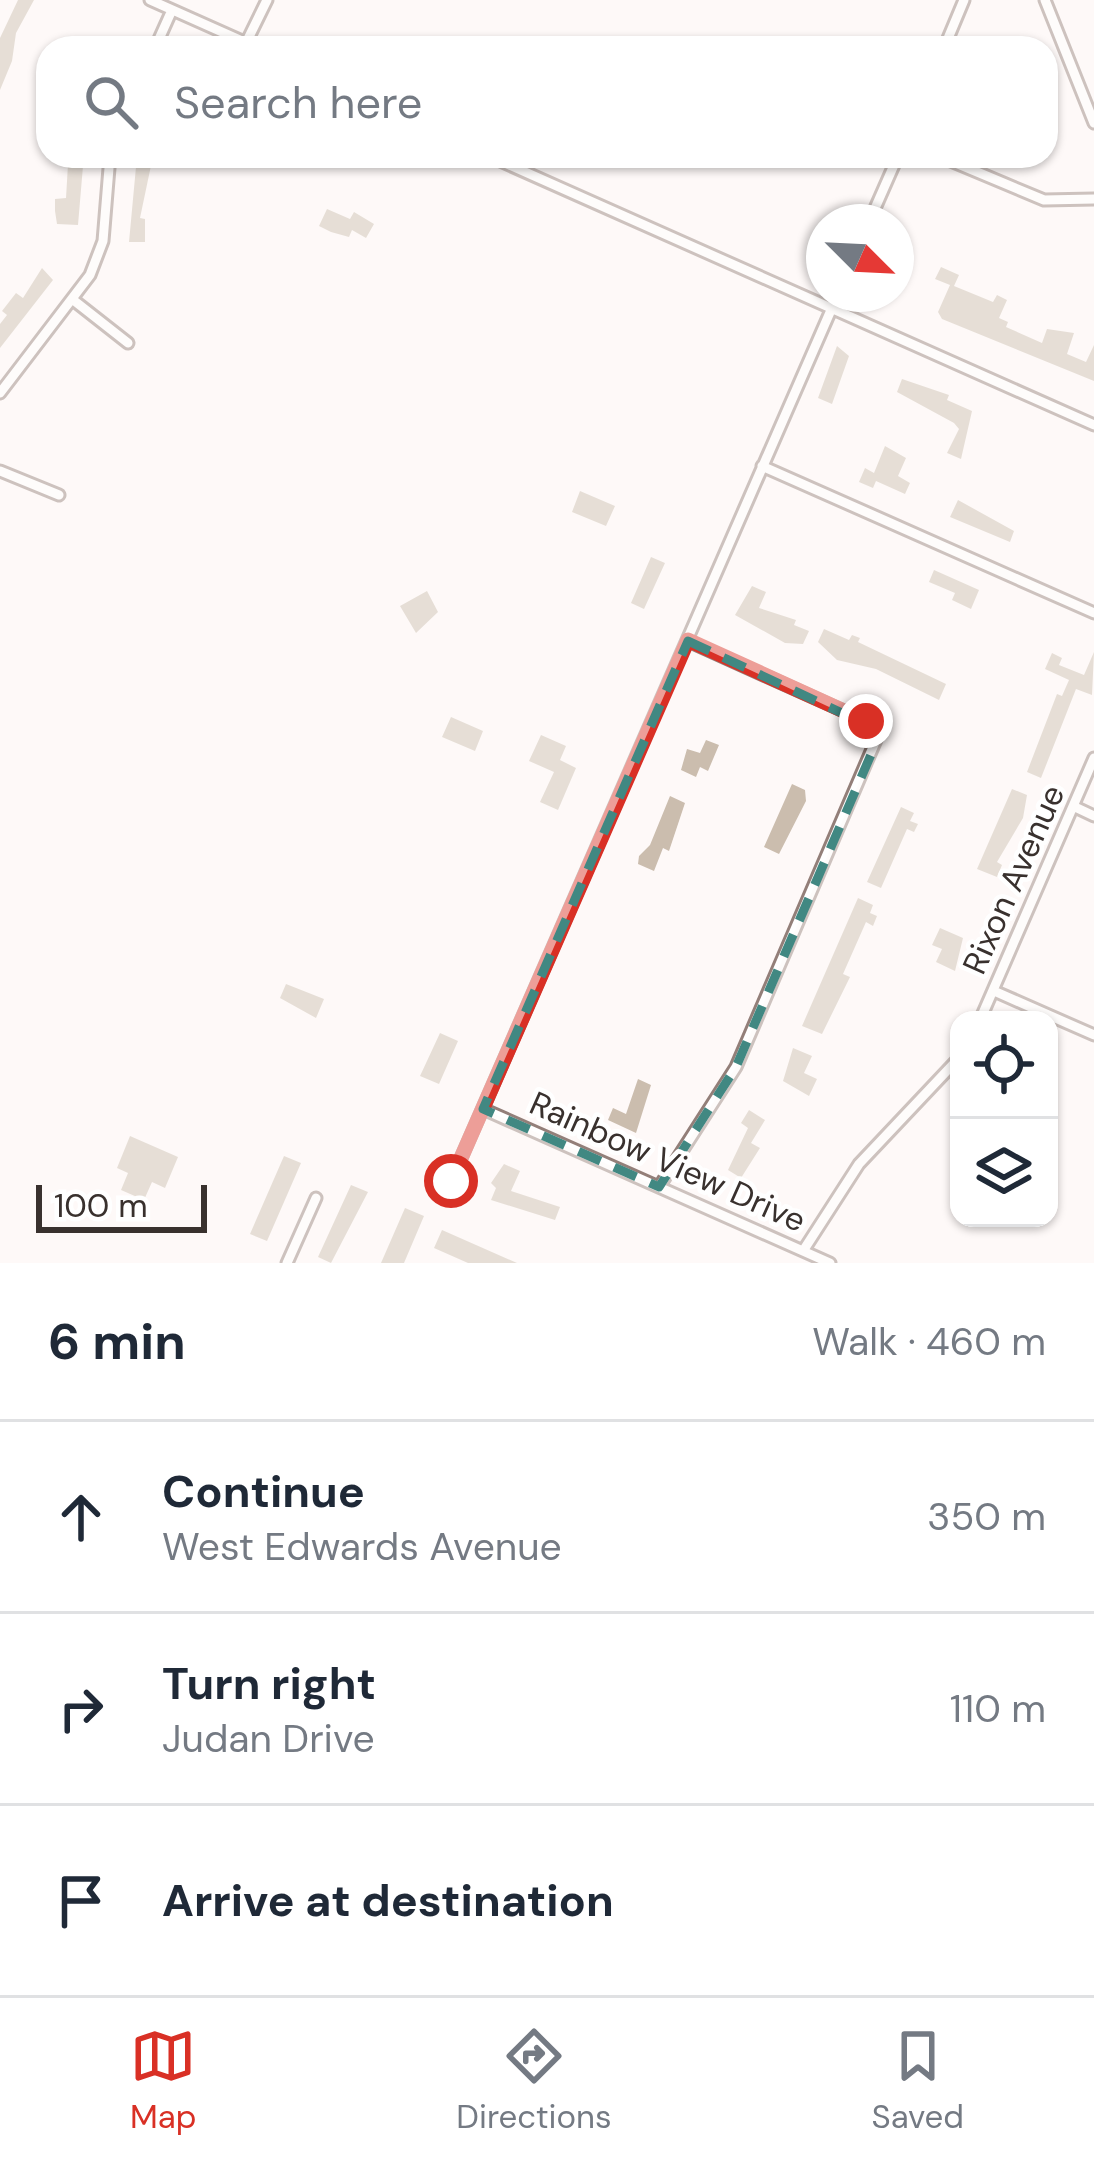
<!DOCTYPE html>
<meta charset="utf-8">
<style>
body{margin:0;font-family:"DM Sans",sans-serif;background:#f2f2f3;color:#1f2937}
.controls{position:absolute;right:36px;bottom:36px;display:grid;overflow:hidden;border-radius:24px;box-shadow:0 3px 9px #0004}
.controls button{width:108px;height:108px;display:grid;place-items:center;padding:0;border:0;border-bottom:3px solid #e0e1e3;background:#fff;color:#1f2937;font:60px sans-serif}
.compass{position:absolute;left:806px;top:204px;width:108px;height:108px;border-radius:50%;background:#fff;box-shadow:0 3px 9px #0004;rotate:114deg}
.scale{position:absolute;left:36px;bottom:30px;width:171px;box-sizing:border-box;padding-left:12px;border:6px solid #39312e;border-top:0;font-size:33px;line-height:42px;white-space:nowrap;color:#39312e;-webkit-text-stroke:9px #fff;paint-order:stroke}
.stop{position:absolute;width:36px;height:36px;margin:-27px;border:9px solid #d93025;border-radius:50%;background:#fff}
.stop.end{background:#d93025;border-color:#fff;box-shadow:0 3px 12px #0008}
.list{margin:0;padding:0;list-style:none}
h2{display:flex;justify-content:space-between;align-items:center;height:156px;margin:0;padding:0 48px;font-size:51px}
h2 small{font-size:39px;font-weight:400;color:#747a83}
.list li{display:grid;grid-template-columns:78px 1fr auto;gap:36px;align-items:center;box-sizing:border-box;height:192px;padding:0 48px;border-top:3px solid #e0e1e3}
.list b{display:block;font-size:45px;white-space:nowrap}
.list p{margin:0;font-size:39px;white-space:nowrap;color:#747a83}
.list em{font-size:39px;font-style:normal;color:#747a83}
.icon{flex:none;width:66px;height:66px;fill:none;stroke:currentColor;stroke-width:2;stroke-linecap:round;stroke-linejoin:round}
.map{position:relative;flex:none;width:1094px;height:1263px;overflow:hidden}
.search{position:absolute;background:#fff;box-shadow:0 3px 9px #0004;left:36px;right:36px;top:36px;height:132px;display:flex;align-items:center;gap:30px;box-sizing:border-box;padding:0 42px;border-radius:36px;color:#747a83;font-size:45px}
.sheet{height:732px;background:#fff}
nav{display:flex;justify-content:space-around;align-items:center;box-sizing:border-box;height:168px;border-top:3px solid #e0e1e3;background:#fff;font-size:33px;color:#747a83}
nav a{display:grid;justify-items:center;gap:6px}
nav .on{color:#d93025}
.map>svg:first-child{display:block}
.building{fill:#cbbdae}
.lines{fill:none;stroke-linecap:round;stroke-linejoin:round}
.minor-casing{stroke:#937f79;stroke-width:15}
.minor{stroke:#fff;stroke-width:9}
.route{stroke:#d93025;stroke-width:15}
.marked{fill:none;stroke:#418882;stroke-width:9;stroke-dasharray:24 15;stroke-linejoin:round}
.labels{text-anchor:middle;stroke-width:9;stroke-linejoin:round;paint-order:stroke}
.street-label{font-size:33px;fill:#39312e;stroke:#fff}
</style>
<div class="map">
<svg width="1094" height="1263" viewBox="0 0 1094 1263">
<rect width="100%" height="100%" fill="#fef9f8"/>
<path class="building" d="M 18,0 L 34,0 L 16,33 L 12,61 L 0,90 L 0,38 Z
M 137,156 L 153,156 L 140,218 L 145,219 L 145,242 L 129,242 Z
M 68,164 L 83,166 L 78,225 L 57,224 L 55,211 L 55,199 L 66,198 Z
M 327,209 L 350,219 L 354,212 L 374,224 L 366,238 L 352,230 L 349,237 L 331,232 L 319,226 Z
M 941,267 L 959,275 L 954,286 L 993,302 L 997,295 L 1007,300 L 999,318 L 1008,322 L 1006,327 L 1042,343 L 1047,329 L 1074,333 L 1067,354 L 1086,362 L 1094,345 L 1094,381 L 942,319 L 938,312 L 950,285 L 935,279 Z
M 42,268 L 53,280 L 0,348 L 0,324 L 7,315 L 2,311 L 16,293 L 23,298 Z
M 837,346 L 849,356 L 832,404 L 818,398 Z
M 902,379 L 949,395 L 947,400 L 972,411 L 961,459 L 947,453 L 959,429 L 954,423 L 897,392 Z
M 885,446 L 906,458 L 898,476 L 910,483 L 905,494 L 876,481 L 873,488 L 859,482 L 865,468 L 874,473 Z
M 580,491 L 615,506 L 606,526 L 572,512 Z
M 958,500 L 1014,531 L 1010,542 L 950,517 Z
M 651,557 L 665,563 L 644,609 L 631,603 Z
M 934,570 L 979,590 L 971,609 L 952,600 L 955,593 L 929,582 Z
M 752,586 L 766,592 L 759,608 L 796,620 L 794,625 L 809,631 L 803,644 L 785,643 L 735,615 Z
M 427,591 L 438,612 L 416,633 L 400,606 Z
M 824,629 L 849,640 L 852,635 L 860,638 L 858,642 L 946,684 L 939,700 L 876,669 L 837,660 L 818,642 Z
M 1094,652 L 1092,695 L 1076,689 L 1041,778 L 1027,772 L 1057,694 L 1062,696 L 1069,680 L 1045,669 L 1052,653 L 1062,658 L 1059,665 L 1084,675 Z
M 451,717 L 483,731 L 475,751 L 442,737 Z
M 541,735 L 566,746 L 560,760 L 576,768 L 558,810 L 540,802 L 554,772 L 529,761 Z
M 706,740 L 719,745 L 708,771 L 700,767 L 696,777 L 681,770 L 687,749 L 700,753 Z
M 792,784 L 805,790 L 806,801 L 779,854 L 764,847 Z
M 1012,789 L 1027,795 L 1023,818 L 997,862 L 1002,865 L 997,877 L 977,869 Z
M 670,796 L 685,803 L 669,851 L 663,848 L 654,871 L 638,864 L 639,856 L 650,845 Z
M 901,807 L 914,813 L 910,821 L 918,824 L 914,832 L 907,829 L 881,888 L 867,882 Z
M 858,898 L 873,905 L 870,913 L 877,916 L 873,926 L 866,922 L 843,974 L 850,977 L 822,1034 L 802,1026 Z
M 940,928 L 963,938 L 955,971 L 936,962 L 942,949 L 932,945 Z
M 286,984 L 324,999 L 316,1018 L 280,998 Z
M 440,1033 L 458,1041 L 439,1084 L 420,1076 Z
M 793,1048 L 812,1056 L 804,1073 L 817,1079 L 809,1096 L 783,1081 Z
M 638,1079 L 651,1085 L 636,1133 L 608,1120 L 613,1108 L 626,1114 Z
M 749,1110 L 765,1120 L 751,1143 L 760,1148 L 741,1178 L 728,1170 L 748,1128 L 741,1123 Z
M 130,1136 L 178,1157 L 165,1188 L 152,1182 L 144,1200 L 121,1190 L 128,1173 L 117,1168 Z
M 284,1156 L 301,1163 L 267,1241 L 250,1234 Z
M 504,1164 L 520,1171 L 511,1191 L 560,1207 L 555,1220 L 491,1200 L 496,1188 L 491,1183 Z
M 351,1185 L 368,1192 L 331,1263 L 318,1257 Z
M 405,1208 L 424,1216 L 404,1263 L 381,1263 Z
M 442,1230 L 517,1263 L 468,1263 L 434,1248 Z"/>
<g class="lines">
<defs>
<path id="minor" d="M 150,0 L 258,48
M 1045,0 L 1094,123
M 246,43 L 267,0
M 155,48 L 172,10
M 944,48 L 964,0
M 489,156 L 1094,425
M 939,156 L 1044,200 L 1094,199
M 869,222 L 898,156
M 72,299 L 128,343
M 0,393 L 90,275 L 103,241 L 110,156
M 762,466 L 1094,613
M 0,471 L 59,495
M 1075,807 L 1094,816
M 994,991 L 1094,1035
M 980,1020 L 1094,758
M 483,1109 L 830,1263
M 451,1181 L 838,294
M 659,1187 L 736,1067 L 876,740 L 866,721 L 688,641
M 803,1251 L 859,1164 L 959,1058
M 287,1263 L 316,1198"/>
</defs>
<use href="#minor" class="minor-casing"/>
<use href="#minor" class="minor"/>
</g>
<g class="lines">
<path class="route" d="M 451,1181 L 688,640 L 866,721"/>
</g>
<path d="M0 0H1094V1263H0ZM 688,641 L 874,728 L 876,743 L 736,1067 L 659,1187 L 483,1109 Z" fill="#fef9f8" fill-opacity=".55" fill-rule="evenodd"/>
<path class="marked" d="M 688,641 L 874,728 L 876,743 L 736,1067 L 659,1187 L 483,1109 Z"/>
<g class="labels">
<g class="street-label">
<text transform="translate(1013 879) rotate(-66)" y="12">Rixon Avenue</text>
<text transform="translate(668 1161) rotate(24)" y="12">Rainbow View Drive</text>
</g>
</g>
</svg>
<div class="controls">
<button><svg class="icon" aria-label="locate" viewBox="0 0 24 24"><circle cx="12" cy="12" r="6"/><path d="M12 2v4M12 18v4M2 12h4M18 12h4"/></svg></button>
<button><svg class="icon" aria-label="layers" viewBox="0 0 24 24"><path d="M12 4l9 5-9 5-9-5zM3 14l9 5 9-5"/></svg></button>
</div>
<svg class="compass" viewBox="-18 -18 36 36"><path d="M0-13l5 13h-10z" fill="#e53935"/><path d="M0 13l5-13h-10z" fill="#747a83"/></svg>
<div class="scale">100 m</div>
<div class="stop" style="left:451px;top:1181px"></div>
<div class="stop end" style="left:866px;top:721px"></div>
<div class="search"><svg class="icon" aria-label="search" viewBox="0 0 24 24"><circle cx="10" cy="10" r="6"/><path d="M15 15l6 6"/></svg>Search here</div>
</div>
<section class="sheet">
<h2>6 min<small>Walk · 460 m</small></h2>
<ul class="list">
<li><svg class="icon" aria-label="ahead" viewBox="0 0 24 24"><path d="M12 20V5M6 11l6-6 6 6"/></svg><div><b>Continue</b><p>West Edwards Avenue</p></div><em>350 m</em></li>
<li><svg class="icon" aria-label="right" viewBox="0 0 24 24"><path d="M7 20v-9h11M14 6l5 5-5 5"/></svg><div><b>Turn right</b><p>Judan Drive</p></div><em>110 m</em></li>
<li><svg class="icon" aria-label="arrive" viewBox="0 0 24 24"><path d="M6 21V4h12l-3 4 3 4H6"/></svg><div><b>Arrive at destination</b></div></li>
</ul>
</section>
<nav>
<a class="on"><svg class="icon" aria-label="map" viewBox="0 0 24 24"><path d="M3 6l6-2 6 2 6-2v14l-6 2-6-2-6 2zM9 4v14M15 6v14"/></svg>Map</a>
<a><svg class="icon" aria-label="directions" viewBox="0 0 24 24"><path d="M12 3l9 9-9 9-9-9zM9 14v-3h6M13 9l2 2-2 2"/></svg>Directions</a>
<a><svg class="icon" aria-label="saved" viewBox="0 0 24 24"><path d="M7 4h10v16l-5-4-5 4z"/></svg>Saved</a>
</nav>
